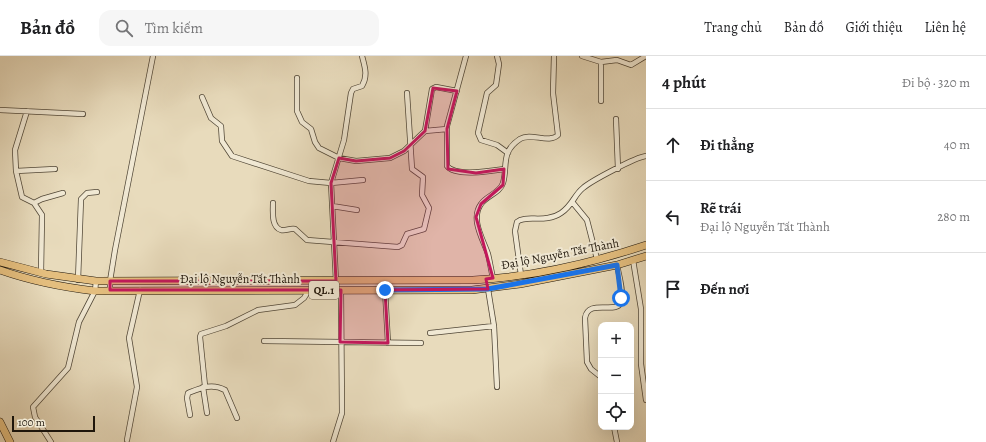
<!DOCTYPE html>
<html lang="vi">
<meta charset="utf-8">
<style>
body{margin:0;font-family:Alegreya,serif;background:#f6f6f6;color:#202124}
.controls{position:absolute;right:12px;bottom:12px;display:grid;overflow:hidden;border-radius:8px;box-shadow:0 4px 16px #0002}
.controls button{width:36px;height:36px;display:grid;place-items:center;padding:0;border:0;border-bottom:1px solid #e0e0e0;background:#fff;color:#202124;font:20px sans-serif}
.scale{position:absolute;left:12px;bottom:10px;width:83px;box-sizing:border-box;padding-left:4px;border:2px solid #1f160b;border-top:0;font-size:11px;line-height:14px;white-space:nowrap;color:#1f160b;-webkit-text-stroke:3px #f0e8d3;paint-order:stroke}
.stop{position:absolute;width:12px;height:12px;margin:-9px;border:3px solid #1a73e8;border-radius:50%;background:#fff}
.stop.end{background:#1a73e8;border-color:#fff;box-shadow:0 1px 4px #0008}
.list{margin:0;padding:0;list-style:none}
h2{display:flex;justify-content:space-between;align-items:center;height:52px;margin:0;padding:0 16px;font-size:17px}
h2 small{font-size:13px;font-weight:400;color:#757577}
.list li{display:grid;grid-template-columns:26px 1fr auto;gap:12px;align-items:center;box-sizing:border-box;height:72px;padding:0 16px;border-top:1px solid #e0e0e0}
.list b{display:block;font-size:15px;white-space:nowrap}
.list p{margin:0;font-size:13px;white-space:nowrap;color:#757577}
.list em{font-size:13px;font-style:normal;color:#757577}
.icon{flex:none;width:22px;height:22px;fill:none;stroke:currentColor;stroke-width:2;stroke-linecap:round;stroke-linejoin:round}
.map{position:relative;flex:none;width:646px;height:386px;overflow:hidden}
header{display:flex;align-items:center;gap:24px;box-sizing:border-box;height:56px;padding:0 20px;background:#fff;border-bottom:1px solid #e0e0e0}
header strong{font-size:19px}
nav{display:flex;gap:22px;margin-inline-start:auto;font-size:14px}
.search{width:280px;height:36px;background:#f6f6f6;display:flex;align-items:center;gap:10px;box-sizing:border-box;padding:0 14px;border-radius:12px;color:#757577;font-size:15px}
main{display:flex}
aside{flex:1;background:#fff}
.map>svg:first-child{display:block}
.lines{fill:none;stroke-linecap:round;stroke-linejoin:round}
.minor-casing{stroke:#514737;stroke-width:6}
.primary-casing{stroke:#1f160b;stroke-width:8}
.trunk-casing{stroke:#1f160b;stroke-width:8}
.minor{stroke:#f0e8d3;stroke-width:4.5}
.primary{stroke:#e4be7e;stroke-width:7}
.trunk{stroke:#e4be7e;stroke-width:7}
.route{stroke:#1a73e8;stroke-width:5}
.marked{fill:#c2185b;fill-opacity:0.2;stroke:#c2185b;stroke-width:3;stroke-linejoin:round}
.labels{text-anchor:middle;stroke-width:4;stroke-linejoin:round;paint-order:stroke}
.shield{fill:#f0e8d3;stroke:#5e5547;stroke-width:1}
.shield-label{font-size:11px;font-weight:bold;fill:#1f160b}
.street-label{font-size:12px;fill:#1f160b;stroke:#f0e8d3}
</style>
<header>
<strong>Bản đồ</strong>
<div class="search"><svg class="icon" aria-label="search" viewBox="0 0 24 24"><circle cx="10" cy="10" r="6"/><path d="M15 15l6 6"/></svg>Tìm kiếm</div>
<nav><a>Trang chủ</a><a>Bản đồ</a><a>Giới thiệu</a><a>Liên hệ</a></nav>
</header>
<main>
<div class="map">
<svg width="646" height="386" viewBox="0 0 646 386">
<rect width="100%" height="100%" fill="#e8dbbc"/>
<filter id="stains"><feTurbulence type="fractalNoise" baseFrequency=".005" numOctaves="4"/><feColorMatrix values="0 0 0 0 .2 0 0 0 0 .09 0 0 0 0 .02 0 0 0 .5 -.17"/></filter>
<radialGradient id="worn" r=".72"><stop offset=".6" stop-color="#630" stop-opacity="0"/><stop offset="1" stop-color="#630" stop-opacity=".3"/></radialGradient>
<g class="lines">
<defs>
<path id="minor" d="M 466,0 L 447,70 L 447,110 C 455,121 491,115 504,113
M 497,0 L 499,8 L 496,29 L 487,37 L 478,77 L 481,84 L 497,89 L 508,97
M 582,0 L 601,6 L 617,4 L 631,9 L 646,0
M 297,22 L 297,55 L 302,66 L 311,73 L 315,86 L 319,92 L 339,102 L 356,105 L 390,102 L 404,95 L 425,75 L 447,73
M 202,41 L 211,62 L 221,70 L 222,85 L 232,100 L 309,125 L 331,127 L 363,124
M 601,45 L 601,6
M 0,54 L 83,58
M 27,55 L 15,94 L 16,115 L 22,141 L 34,147 L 42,159 L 41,217
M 616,63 L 618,113
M 425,75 L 432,33 L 436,31 L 457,35
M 16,115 L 55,113
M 34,147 L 42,143 L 63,137
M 273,147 C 273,155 271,171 281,174 C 286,175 290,172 295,173 L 307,184 L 398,191 L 402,189 L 407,178 L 424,173 L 429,152 L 422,139 L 423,121 L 412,113 L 407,37
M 573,147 L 587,164 L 597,203
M 332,150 L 357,154
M 633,204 L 641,253 L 641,308 L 646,344
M 521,219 L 515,175 L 517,166 C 526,158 545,168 561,157 C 573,149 574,139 583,132 C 591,125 636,101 646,100
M 493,222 C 491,214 490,206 488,198 C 483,183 470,163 481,148 C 486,140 500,137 503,127 C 508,111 500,96 520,83 C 531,76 549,88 558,79 L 553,37 L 554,0
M 78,224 L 81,143 L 87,137 L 97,136
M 336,225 L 331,127 L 344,84 L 351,37 L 353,33 L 362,30 C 368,20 365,11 362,0
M 488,233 L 494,270 L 497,331
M 110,234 L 110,225 L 115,194 L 153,0
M 385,234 L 388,287
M 430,277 L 494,270
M 264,285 L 421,287
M 601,321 L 591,313 L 587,306 L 585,262 C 588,242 617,259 621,246 C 624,235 619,220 617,209
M 205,330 L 200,281 L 201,278 L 226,270 L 258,254 L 295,249 L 304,242 L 309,234
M 203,331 L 207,357
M 190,359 L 187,342 L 188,337 C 201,332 212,327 225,334 L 237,362
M 614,371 L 617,386
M 127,384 L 137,331 L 129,282 L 140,234
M 51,386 L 35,361 L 33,351 L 68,312 L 79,266 L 95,235 L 96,225
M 333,386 L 342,357 L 341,234"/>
<path id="primary" d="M 0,206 L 46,218 L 96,225 L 473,224 C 530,221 592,207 646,189
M 0,214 C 31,225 62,231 95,235 L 472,234 L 520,228 L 617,209 L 646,200"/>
<path id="trunk" d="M 0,366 L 10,386"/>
</defs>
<use href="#minor" class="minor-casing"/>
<use href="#primary" class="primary-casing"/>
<use href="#trunk" class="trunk-casing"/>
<use href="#minor" class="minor"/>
<use href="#primary" class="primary"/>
<use href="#trunk" class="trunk"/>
</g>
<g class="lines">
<path class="route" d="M 385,234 L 488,233 L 617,209 L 621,242"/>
</g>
<path class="marked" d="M 433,32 L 457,35 L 447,73 L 448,113 L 476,117 L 504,113 L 503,129 L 481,148 L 476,161 L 493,222 L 486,223 L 488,233 L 385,234 L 388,287 L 340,286 L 341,234 L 110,234 L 110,225 L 336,225 L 331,127 L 339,102 L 356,105 L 390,102 L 404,95 L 425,75 Z"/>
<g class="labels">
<rect class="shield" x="309" y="225" width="30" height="18" rx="3"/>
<g class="shield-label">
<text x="324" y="238">QL.1</text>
</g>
<g class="street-label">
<text transform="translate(560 198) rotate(-11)" y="4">Đại lộ Nguyễn Tất Thành</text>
<text x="240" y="227">Đại lộ Nguyễn Tất Thành</text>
</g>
</g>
<rect width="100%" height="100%" filter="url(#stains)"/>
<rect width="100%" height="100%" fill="url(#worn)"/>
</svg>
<div class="controls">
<button>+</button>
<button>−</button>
<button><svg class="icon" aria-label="locate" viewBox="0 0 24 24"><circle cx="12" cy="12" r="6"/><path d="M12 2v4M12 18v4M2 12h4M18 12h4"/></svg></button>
</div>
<div class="scale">100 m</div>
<div class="stop" style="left:621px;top:242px"></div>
<div class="stop end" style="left:385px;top:234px"></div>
</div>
<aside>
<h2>4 phút<small>Đi bộ · 320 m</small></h2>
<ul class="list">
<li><svg class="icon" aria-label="ahead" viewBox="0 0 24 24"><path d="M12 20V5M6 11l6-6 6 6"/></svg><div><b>Đi thẳng</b></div><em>40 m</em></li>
<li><svg class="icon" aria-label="left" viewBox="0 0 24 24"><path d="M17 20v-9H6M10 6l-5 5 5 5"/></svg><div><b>Rẽ trái</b><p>Đại lộ Nguyễn Tất Thành</p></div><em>280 m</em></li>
<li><svg class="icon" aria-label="arrive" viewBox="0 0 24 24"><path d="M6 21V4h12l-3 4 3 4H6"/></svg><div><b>Đến nơi</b></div></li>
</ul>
</aside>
</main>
